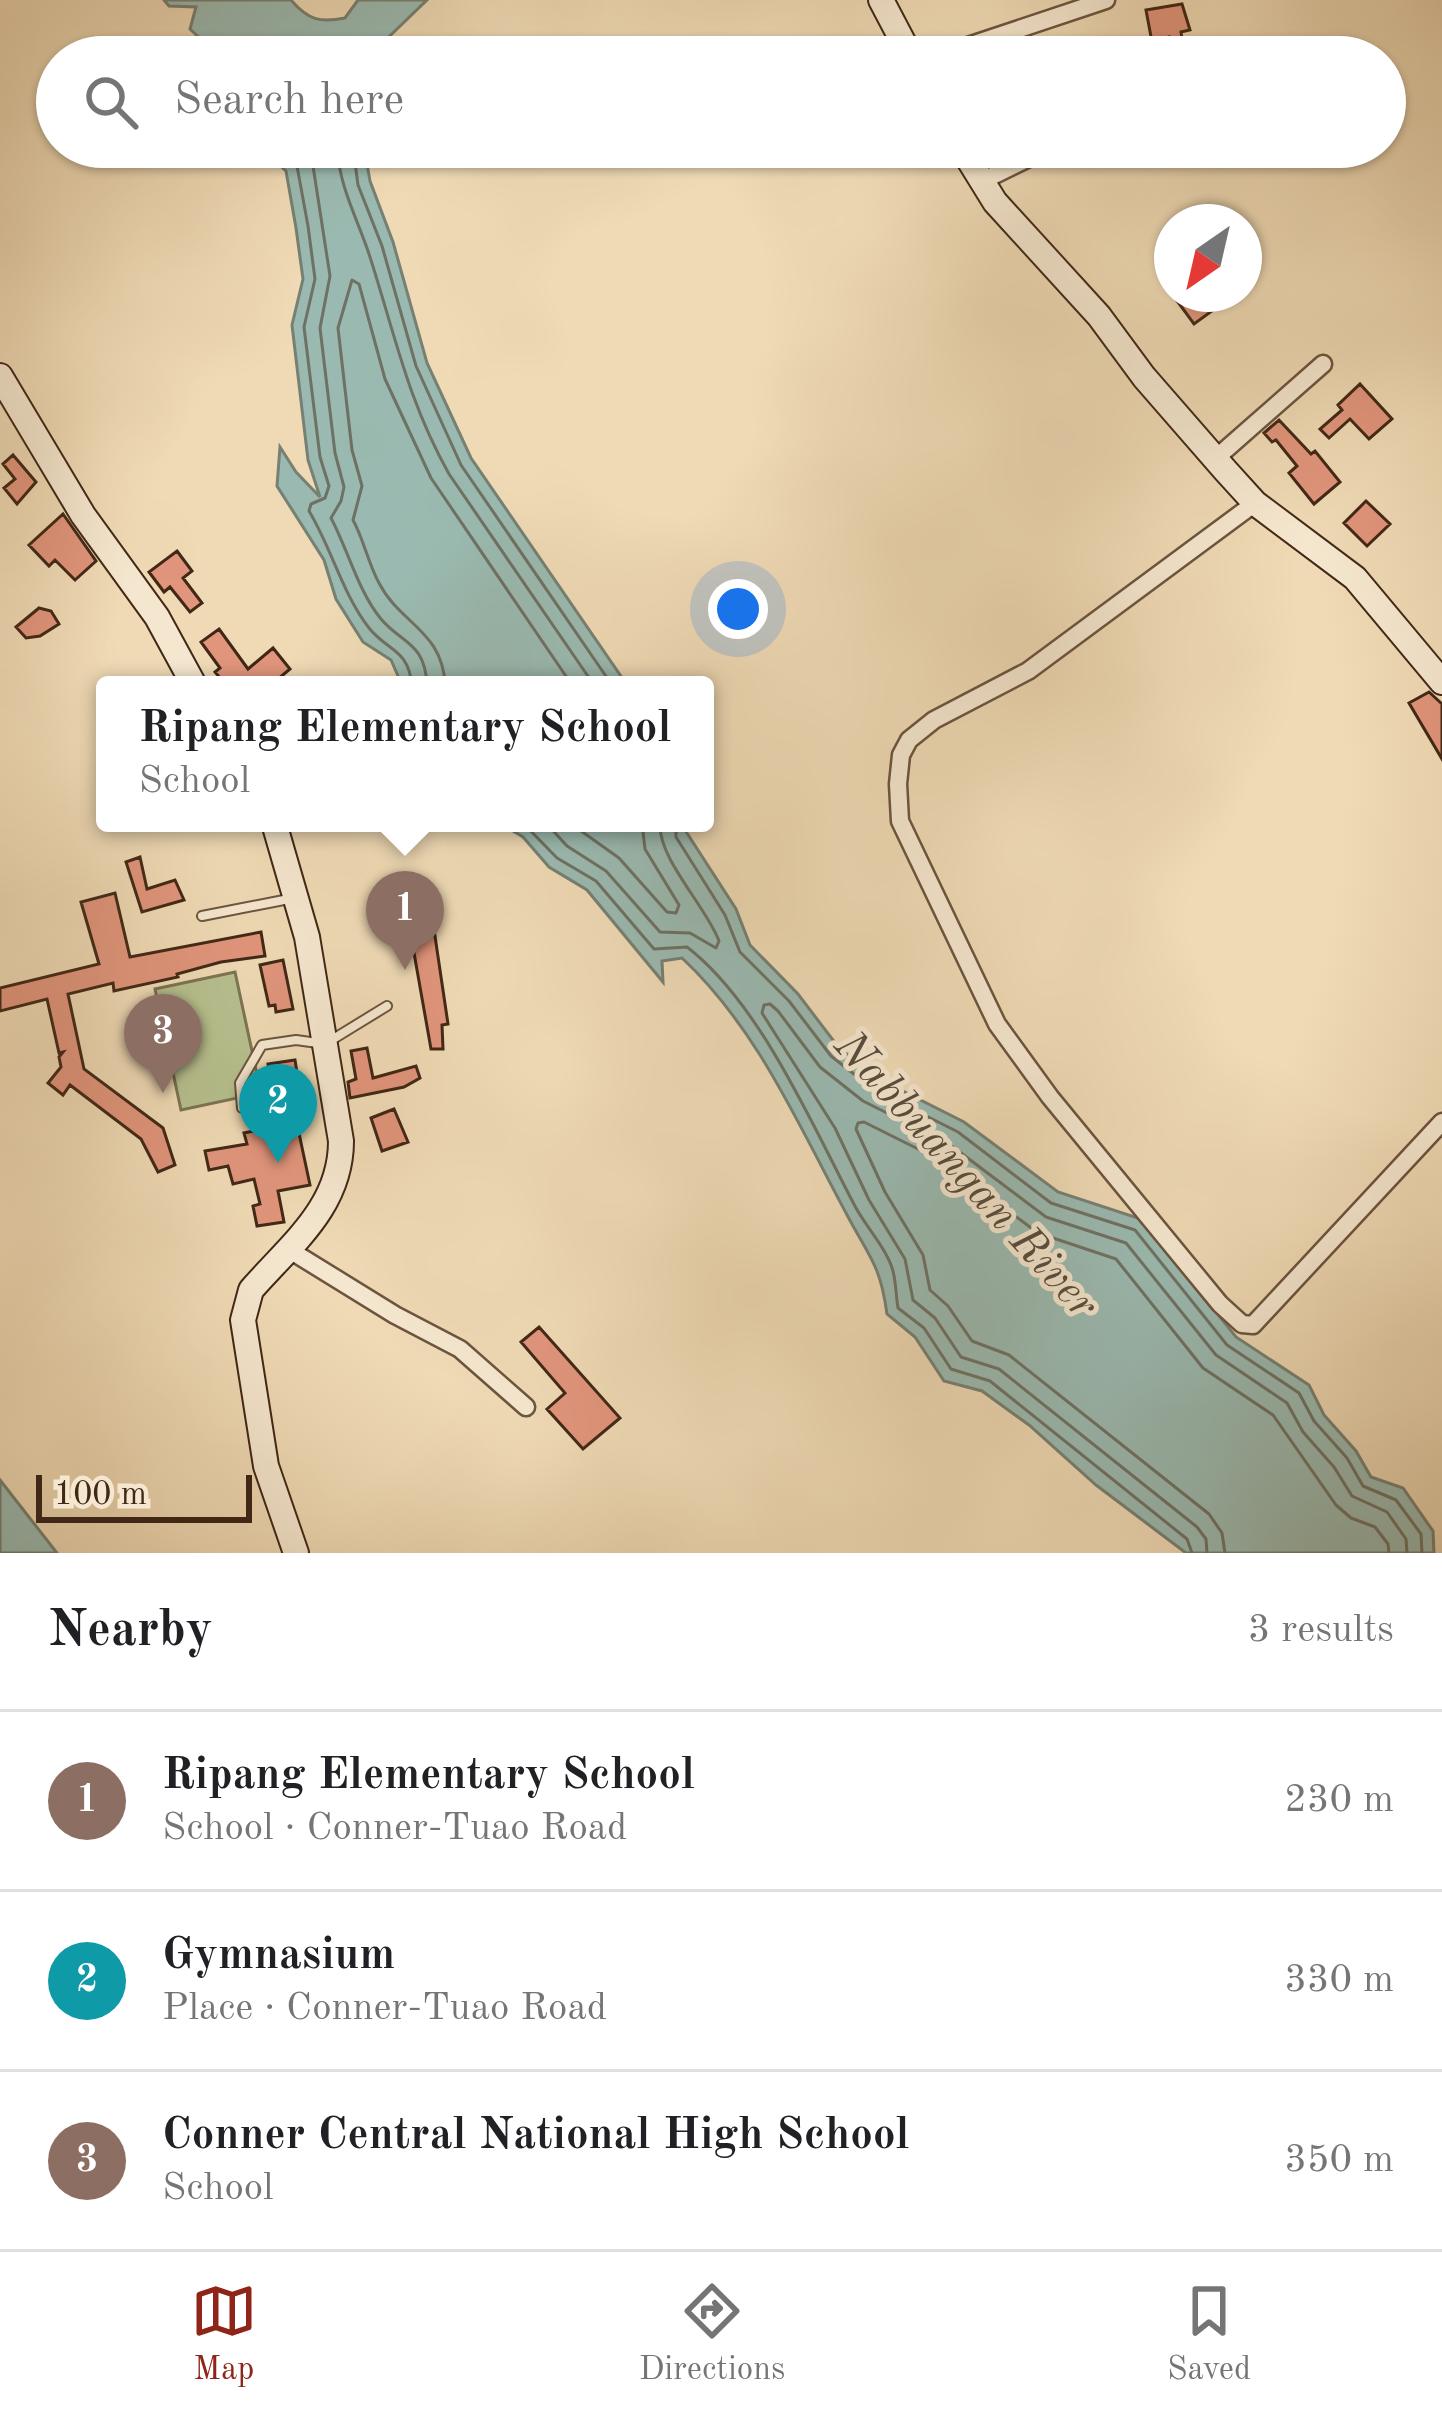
<!DOCTYPE html>
<meta charset="utf-8">
<style>
body{margin:0;font-family:"Old Standard TT",serif;background:#f6f6f6;color:#202124}
.compass{position:absolute;left:1154px;top:204px;width:108px;height:108px;border-radius:50%;background:#fff;box-shadow:0 3px 9px #0004;rotate:214deg}
.scale{position:absolute;left:36px;bottom:30px;width:216px;box-sizing:border-box;padding-left:12px;border:6px solid #412816;border-top:0;font-size:33px;line-height:42px;white-space:nowrap;color:#412816;-webkit-text-stroke:9px #f5e7cf;paint-order:stroke}
.you{position:absolute;left:738px;top:609px;width:42px;height:42px;margin:-30px;border:9px solid #fff;border-radius:50%;background:#1a73e8;box-shadow:0 0 0 18px #1a73e833}
.badge{display:grid;place-items:center;width:78px;height:78px;border-radius:50%;background:#8f2418;color:#fff;font-size:39px;font-weight:700}
.pin{position:absolute;translate:-50% -99px;filter:drop-shadow(0 3px 6px #0008)}
.pin::after{content:'';position:absolute;top:63px;width:42px;height:36px;background:inherit;clip-path:polygon(0 0,100% 0,50% 100%)}
.popup{position:absolute;left:96px;top:676px;width:618px;height:156px;box-sizing:border-box;display:grid;place-content:center;border-radius:12px;background:#fff;filter:drop-shadow(0 3px 9px #0005);font-size:39px;white-space:nowrap;color:#757577}
.popup b{font-size:45px;color:#202124}
.popup::after{content:'';position:absolute;left:50%;top:100%;margin-left:-24px;border:24px solid transparent;border-top-color:#fff}
.list{margin:0;padding:0;list-style:none}
h2{display:flex;justify-content:space-between;align-items:center;height:156px;margin:0;padding:0 48px;font-size:51px}
h2 small{font-size:39px;font-weight:400;color:#757577}
.list li{display:grid;grid-template-columns:78px 1fr auto;gap:36px;align-items:center;box-sizing:border-box;height:180px;padding:0 48px;border-top:3px solid #e0e0e0}
.list b{display:block;font-size:45px;white-space:nowrap}
.list p{margin:0;font-size:39px;white-space:nowrap;color:#757577}
.list em{font-size:39px;font-style:normal;color:#757577}
.icon{flex:none;width:66px;height:66px;fill:none;stroke:currentColor;stroke-width:2;stroke-linecap:round;stroke-linejoin:round}
.map{position:relative;flex:none;width:1442px;height:1553px;overflow:hidden}
.search{position:absolute;background:#fff;box-shadow:0 3px 9px #0004;left:36px;right:36px;top:36px;height:132px;display:flex;align-items:center;gap:30px;box-sizing:border-box;padding:0 42px;border-radius:66px;color:#757577;font-size:45px}
.sheet{height:696px;background:#fff}
nav{display:flex;justify-content:space-around;align-items:center;box-sizing:border-box;height:168px;border-top:3px solid #e0e0e0;background:#fff;font-size:33px;color:#757577}
nav a{display:grid;justify-items:center;gap:6px}
nav .on{color:#8f2418}
.map>svg:first-child{display:block}
.pitch{fill:#b7c08f;stroke:#7c7452;stroke-width:3}
.water{fill:#9abab1;stroke:#768073;stroke-width:3}
.lines{fill:none;stroke-linecap:round;stroke-linejoin:round}
.shore{stroke:#6e7164;stroke-width:3}
.building{fill:#e1957c;stroke:#412816;stroke-width:3}
.lane-casing{stroke:#6c543e;stroke-width:12}
.street-casing{stroke:#6c543e;stroke-width:21}
.secondary-casing{stroke:#412816;stroke-width:28}
.lane{stroke:#f5e7cf;stroke-width:8}
.street{stroke:#f5e7cf;stroke-width:16}
.secondary{stroke:#f5e7cf;stroke-width:24}
.labels{text-anchor:middle;stroke-width:10;stroke-linejoin:round;paint-order:stroke}
.water-label{font-size:45px;font-style:italic;fill:#574c3d;stroke:#f5e7cf}
</style>
<div class="map">
<svg width="1442" height="1553" viewBox="0 0 1442 1553">
<rect width="100%" height="100%" fill="#efdab5"/>
<filter id="stains"><feTurbulence type="fractalNoise" baseFrequency=".00167" numOctaves="4"/><feColorMatrix values="0 0 0 0 .2 0 0 0 0 .09 0 0 0 0 .02 0 0 0 .5 -.17"/></filter>
<radialGradient id="worn" r=".72"><stop offset=".6" stop-color="#630" stop-opacity="0"/><stop offset="1" stop-color="#630" stop-opacity=".3"/></radialGradient>
<path class="pitch" d="M 235,972 L 261,1093 L 181,1110 L 155,989 Z"/>
<path class="water" d="M 164,0 L 291,0 C 308,20 320,23 345,18 L 358,0 L 427,0 L 368,57 L 220,57 L 190,29 L 196,7 L 169,6 Z
M 260,147 L 364,147 L 370,181 L 393,242 L 427,363 L 471,458 L 627,685 L 402,685 L 391,660 L 363,642 L 336,599 L 324,560 L 277,486 L 280,447 L 296,472 L 320,497 L 308,460 L 292,325 L 303,279 L 296,228 L 286,171 Z
M 500,823 L 697,823 L 685,830 L 736,909 L 750,945 L 798,994 L 839,1048 L 879,1079 L 964,1122 L 1058,1192 L 1141,1219 L 1236,1337 L 1309,1385 L 1324,1415 L 1356,1451 L 1371,1477 L 1403,1488 L 1433,1531 L 1434,1553 L 1186,1553 L 1096,1485 L 1029,1425 L 982,1391 L 944,1381 L 915,1337 L 887,1314 C 880,1263 869,1257 846,1213 C 798,1124 757,1028 682,958 L 662,961 L 663,982 L 587,890 L 549,867 L 523,837 Z
M 0,1480 L 57,1553 L 0,1553 Z"/>
<g class="lines">
<path class="shore" d="M 278,147 L 297,166 L 308,226 L 315,279 L 304,327 L 320,457 L 329,486 L 325,498 L 311,504 L 309,511 C 332,549 342,593 369,628 C 387,651 408,648 412,685
M 300,147 L 313,166 L 330,276 L 320,328 L 335,453 L 344,487 L 341,501 L 331,518 C 348,550 358,591 381,619 C 402,644 425,642 427,685
M 337,147 C 339,186 357,218 369,254 C 395,334 407,399 449,474 L 594,685
M 353,147 L 358,185 L 382,246 L 416,366 L 461,465 L 612,685
M 445,685 C 443,631 400,624 379,583 C 368,563 364,540 353,520 L 362,486 L 352,450 L 338,328 L 352,280 L 359,284 L 385,379 L 431,478 L 572,685
M 523,823 L 557,858 L 596,881 L 654,949 L 687,947 C 761,1004 813,1127 856,1208 C 867,1228 887,1249 893,1271 C 896,1283 896,1296 898,1308 L 924,1328 L 951,1369 L 990,1381 L 1187,1539 L 1192,1553
M 546,823 L 567,846 L 606,871 L 660,932 L 690,933 L 716,948 L 719,941 C 706,906 658,859 660,823
M 570,823 L 619,858 L 667,912 L 676,913 L 679,905 L 645,849 L 642,823
M 676,823 L 676,837 L 725,915 L 740,952 L 789,1001 L 831,1056 L 873,1089 L 958,1132 L 1051,1203 L 1135,1230 L 1227,1345 L 1299,1393 L 1314,1421 L 1347,1458 L 1363,1486 L 1396,1500 L 1421,1534 L 1422,1553
M 1207,1553 L 1206,1539 L 1197,1527 L 999,1369 L 961,1357 L 935,1318 L 913,1300 L 905,1259 L 869,1200 L 835,1128 L 762,1013 L 764,1005 L 770,1004 L 778,1011 L 820,1067 L 863,1101 L 949,1144 L 1046,1217 L 1126,1243 L 1216,1355 L 1287,1403 L 1303,1432 L 1334,1467 L 1352,1496 L 1387,1512 L 1406,1539 L 1407,1553
M 1225,1553 L 1222,1533 L 1209,1514 L 1009,1355 L 972,1341 L 948,1306 L 930,1290 L 923,1255 L 885,1192 L 856,1129 L 858,1123 L 864,1122 L 940,1160 L 1038,1233 L 1116,1259 L 1203,1368 L 1273,1415 L 1336,1505 L 1351,1518 L 1375,1527 L 1388,1544 L 1389,1553"/>
</g>
<path class="building" d="M 1182,4 L 1190,30 L 1181,32 L 1184,52 L 1171,53 L 1169,37 L 1152,42 L 1146,10 Z
M 1172,294 L 1205,294 L 1216,308 L 1194,324 Z
M 1360,384 L 1392,419 L 1369,439 L 1350,419 L 1329,438 L 1320,429 L 1342,410 L 1338,405 Z
M 1279,420 L 1311,454 L 1315,451 L 1340,482 L 1314,504 L 1289,473 L 1297,466 L 1276,440 L 1272,442 L 1264,433 Z
M 13,455 L 36,482 L 17,504 L 4,488 L 15,479 L 3,464 Z
M 1366,501 L 1390,524 L 1367,546 L 1344,523 Z
M 63,514 L 96,561 L 75,580 L 55,560 L 49,566 L 29,545 Z
M 177,551 L 192,571 L 183,578 L 202,603 L 190,612 L 170,587 L 164,592 L 149,572 Z
M 39,608 L 51,611 L 59,624 L 40,636 L 26,638 L 16,627 Z
M 219,629 L 248,669 L 273,648 L 290,669 L 271,685 L 226,685 L 215,672 L 220,668 L 201,642 Z
M 1429,692 L 1442,704 L 1442,759 L 1409,703 Z
M 140,857 L 147,889 L 175,880 L 184,900 L 142,912 L 126,862 Z
M 115,893 L 130,957 L 261,932 L 265,956 L 221,962 L 177,974 L 178,977 L 114,991 L 113,983 L 68,994 L 84,1069 L 163,1128 L 175,1165 L 158,1172 L 141,1139 L 70,1085 L 63,1095 L 48,1083 L 61,1067 L 59,1057 L 63,1052 L 59,1053 L 47,999 L 0,1011 L 0,988 L 99,964 L 81,902 Z
M 432,916 L 448,1024 L 442,1025 L 443,1049 L 431,1049 L 408,919 Z
M 283,960 L 293,1009 L 276,1012 L 275,1005 L 269,1006 L 260,965 Z
M 367,1048 L 373,1078 L 416,1066 L 420,1078 L 404,1087 L 350,1098 L 348,1082 L 356,1079 L 351,1051 Z
M 295,1060 L 302,1104 L 293,1105 L 310,1185 L 278,1191 L 284,1222 L 257,1226 L 253,1206 L 260,1204 L 254,1179 L 233,1184 L 228,1166 L 209,1170 L 205,1151 L 247,1144 L 244,1133 L 278,1126 L 268,1064 Z
M 394,1109 L 408,1142 L 382,1151 L 371,1118 Z
M 539,1327 L 620,1418 L 583,1449 L 547,1409 L 565,1393 L 521,1342 Z"/>
<g class="lines">
<defs>
<path id="lane" d="M 202,916 L 289,899
M 242,1108 L 240,1083 L 262,1045 L 296,1040 L 325,1044 L 387,1006"/>
<path id="street" d="M 920,57 L 968,46 L 1106,0
M 982,181 L 1051,147
M 1215,459 L 1323,364
M 1255,503 L 1028,671 L 934,720 L 909,740 L 901,755 L 898,784 L 900,821 L 997,1024 L 1050,1097 L 1220,1304 L 1242,1324 L 1253,1325 L 1442,1122
M 288,1249 L 395,1315 L 460,1349 L 526,1407"/>
<path id="secondary" d="M 881,0 L 911,57
M 961,147 L 995,202 L 1099,316 L 1144,377 L 1225,470 L 1255,503 L 1355,578 L 1442,682
M 0,376 L 83,515 L 157,617 L 194,685
M 274,823 L 307,937 L 341,1141 C 341,1207 291,1244 251,1290 L 243,1320 L 266,1466 L 296,1553"/>
</defs>
<use href="#lane" class="lane-casing"/>
<use href="#street" class="street-casing"/>
<use href="#secondary" class="secondary-casing"/>
<use href="#lane" class="lane"/>
<use href="#street" class="street"/>
<use href="#secondary" class="secondary"/>
</g>
<g class="labels">
<g class="water-label">
<text transform="translate(968 1173) rotate(48)" y="16">Nabbuangan River</text>
</g>
</g>
<rect width="100%" height="100%" filter="url(#stains)"/>
<rect width="100%" height="100%" fill="url(#worn)"/>
</svg>
<svg class="compass" viewBox="-18 -18 36 36"><path d="M0-13l5 13h-10z" fill="#e53935"/><path d="M0 13l5-13h-10z" fill="#757577"/></svg>
<div class="scale">100 m</div>
<div class="you"></div>
<div class="pin badge" style="left:405px;top:970px;background:#8d6e63">1</div>
<div class="popup"><b>Ripang Elementary School</b>School</div>
<div class="pin badge" style="left:278px;top:1163px;background:#0f9aa8">2</div>
<div class="pin badge" style="left:163px;top:1093px;background:#8d6e63">3</div>
<div class="search"><svg class="icon" aria-label="search" viewBox="0 0 24 24"><circle cx="10" cy="10" r="6"/><path d="M15 15l6 6"/></svg>Search here</div>
</div>
<section class="sheet">
<h2>Nearby<small>3 results</small></h2>
<ul class="list">
<li><span class="badge" style="background:#8d6e63">1</span><div><b>Ripang Elementary School</b><p>School · Conner-Tuao Road</p></div><em>230 m</em></li>
<li><span class="badge" style="background:#0f9aa8">2</span><div><b>Gymnasium</b><p>Place · Conner-Tuao Road</p></div><em>330 m</em></li>
<li><span class="badge" style="background:#8d6e63">3</span><div><b>Conner Central National High School</b><p>School</p></div><em>350 m</em></li>
</ul>
</section>
<nav>
<a class="on"><svg class="icon" aria-label="map" viewBox="0 0 24 24"><path d="M3 6l6-2 6 2 6-2v14l-6 2-6-2-6 2zM9 4v14M15 6v14"/></svg>Map</a>
<a><svg class="icon" aria-label="directions" viewBox="0 0 24 24"><path d="M12 3l9 9-9 9-9-9zM9 14v-3h6M13 9l2 2-2 2"/></svg>Directions</a>
<a><svg class="icon" aria-label="saved" viewBox="0 0 24 24"><path d="M7 4h10v16l-5-4-5 4z"/></svg>Saved</a>
</nav>
